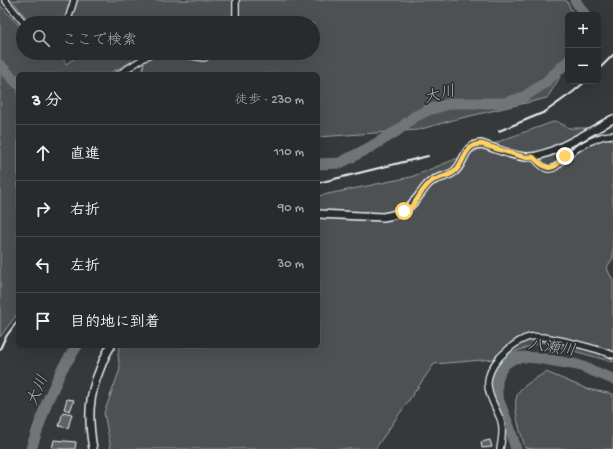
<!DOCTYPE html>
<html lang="ja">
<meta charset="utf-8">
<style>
body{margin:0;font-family:"Gochi Hand","Klee One",sans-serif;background:#303334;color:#f1f3f6}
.controls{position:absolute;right:12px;top:12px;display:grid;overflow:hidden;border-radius:6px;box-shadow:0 4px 16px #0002}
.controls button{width:36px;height:36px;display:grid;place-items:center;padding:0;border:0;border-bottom:1px solid #444748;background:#282b2c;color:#f1f3f6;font:20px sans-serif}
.stop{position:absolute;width:12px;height:12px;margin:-9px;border:3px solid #ffd166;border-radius:50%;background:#fff}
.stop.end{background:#ffd166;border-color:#fff;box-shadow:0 1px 4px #0008}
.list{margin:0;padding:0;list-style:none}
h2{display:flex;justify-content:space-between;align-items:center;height:52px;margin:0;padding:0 16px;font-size:17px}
h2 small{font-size:13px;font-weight:400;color:#a5a7a9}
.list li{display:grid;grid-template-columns:26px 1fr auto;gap:12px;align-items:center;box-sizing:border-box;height:56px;padding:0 16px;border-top:1px solid #444748}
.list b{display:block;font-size:15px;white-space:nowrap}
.list em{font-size:13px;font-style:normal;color:#a5a7a9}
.icon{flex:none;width:22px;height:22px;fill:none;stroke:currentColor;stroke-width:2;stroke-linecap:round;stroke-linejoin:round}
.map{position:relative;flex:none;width:613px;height:449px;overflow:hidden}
.search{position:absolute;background:#282b2c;box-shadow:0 4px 16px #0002;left:16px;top:16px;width:304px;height:44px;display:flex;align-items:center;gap:10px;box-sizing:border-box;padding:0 14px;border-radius:22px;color:#a5a7a9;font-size:15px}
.panel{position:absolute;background:#282b2c;box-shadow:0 4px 16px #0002;left:16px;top:72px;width:304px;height:276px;border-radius:6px}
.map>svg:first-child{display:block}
.green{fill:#4d5152;stroke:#9aa1a5}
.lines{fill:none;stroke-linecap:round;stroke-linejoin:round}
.river{stroke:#707579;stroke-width:11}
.building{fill:#5f6365;stroke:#e8f1f8}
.minor-casing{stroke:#e8f1f8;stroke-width:8}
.tertiary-casing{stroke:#e8f1f8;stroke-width:10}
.minor{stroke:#2a2d2e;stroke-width:5.5}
.tertiary{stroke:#2a2d2e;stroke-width:7}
.rail{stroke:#e8f1f8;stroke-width:2}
.route{stroke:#ffd166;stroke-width:5}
.labels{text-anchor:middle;stroke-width:3;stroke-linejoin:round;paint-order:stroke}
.water-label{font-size:16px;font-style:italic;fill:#acb3b8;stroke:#2a2d2e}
</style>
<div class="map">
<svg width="613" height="449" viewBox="0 0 613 449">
<rect width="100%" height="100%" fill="#35393a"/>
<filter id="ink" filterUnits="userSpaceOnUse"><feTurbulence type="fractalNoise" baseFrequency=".025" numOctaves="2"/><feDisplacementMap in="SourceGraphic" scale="8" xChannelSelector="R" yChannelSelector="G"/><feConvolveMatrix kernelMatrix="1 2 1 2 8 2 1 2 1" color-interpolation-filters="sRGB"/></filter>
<g filter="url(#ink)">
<path class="green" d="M 12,0 L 566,0 L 574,15 L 568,15 L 568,61 L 557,82 L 547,98 L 453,120 L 418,130 L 318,137 L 318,74 L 142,74 L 144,63 L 135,60 L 108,74 L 18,74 L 18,313 L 0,337 L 0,5 L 23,30 L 23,53 L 60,53 L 66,64 L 82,53 L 313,53 L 313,23 L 70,23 L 64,20 L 62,23 L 30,23 Z
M 556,121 L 569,128 L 589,128 L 613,141 L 613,258 L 607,267 L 609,273 L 613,280 L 613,362 L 542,342 L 495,359 L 434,364 L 375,449 L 111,449 L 104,413 L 120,369 L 118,355 L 119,346 L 318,346 L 318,196 L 411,177 L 508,138 Z
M 546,372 L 587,389 L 613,394 L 613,449 L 537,449 L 525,448 C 521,432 508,399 522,388 C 529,382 538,377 546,372 Z"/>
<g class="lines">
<path class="river" d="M 575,0 L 585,15
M 0,65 L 18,84
M 318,164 L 340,163 L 369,148 L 397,131 L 414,117 L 428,110 L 453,103 L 504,103 L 522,98 L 545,83 L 568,61
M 31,449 L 47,402 L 62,369 L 77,346
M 516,449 L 510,429 L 497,396 L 497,381 L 500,371 L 506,363 L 514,358 L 525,357 L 538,358 L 578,365 L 613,379"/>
</g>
<path class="building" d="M 67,53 L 76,53 L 70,57 Z
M 67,399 L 74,400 L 70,411 L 64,409 Z
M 63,412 L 72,414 L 68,428 L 59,426 Z
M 54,440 L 76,442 L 75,449 L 52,449 Z
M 490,440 L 492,447 L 482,448 L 481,442 Z"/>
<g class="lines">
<defs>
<path id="minor" d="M 5,0 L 24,23
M 67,23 L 74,0
M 232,23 L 236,15 L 236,0
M 177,53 L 204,58 L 211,53
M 119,74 L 152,53
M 533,157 C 537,161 542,168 548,169 C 557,170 562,159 568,155 C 578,147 601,134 613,135
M 500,449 C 502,438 504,426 499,416 C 495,406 488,396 488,385 C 487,374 493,365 500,357 C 507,350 519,339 530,337 C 544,334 598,349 613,355"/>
<path id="tertiary" d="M 318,214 L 383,217 C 403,214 410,208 421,193 C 424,189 427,184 432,181 C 439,177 448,177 455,171 C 466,161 463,145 481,144 C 495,148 512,156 526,157 C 547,159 594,129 613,119
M 93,449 C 88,419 88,397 100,369 C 103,361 106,353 111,346"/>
</defs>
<use href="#minor" class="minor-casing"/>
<use href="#tertiary" class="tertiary-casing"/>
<use href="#minor" class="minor"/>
<use href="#tertiary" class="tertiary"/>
<path class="rail" d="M 598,70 L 613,55
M 499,131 L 545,112 L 573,92 L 586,81
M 318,183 L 428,156
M 0,349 L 5,338 L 18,320"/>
</g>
</g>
<g class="lines" filter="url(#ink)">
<path class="route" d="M 404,211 C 407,209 410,208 412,206 C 419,198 423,187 432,181 C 439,177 448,177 455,171 C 466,161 463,145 481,144 L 524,157 L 533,157 C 547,171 553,172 565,156"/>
</g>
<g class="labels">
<g class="water-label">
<text transform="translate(439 93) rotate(-14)" y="6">大川</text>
<text transform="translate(552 346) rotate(8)" y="6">八瀬川</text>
<text transform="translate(36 390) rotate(-67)" y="6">大川</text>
</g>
</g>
</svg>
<div class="controls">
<button>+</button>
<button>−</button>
</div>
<div class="stop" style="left:404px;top:211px"></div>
<div class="stop end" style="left:565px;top:156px"></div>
<div class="search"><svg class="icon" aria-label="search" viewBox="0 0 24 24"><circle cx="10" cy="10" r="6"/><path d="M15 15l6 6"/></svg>ここで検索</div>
<section class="panel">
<h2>3 分<small>徒歩 · 230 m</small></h2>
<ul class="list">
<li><svg class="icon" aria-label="ahead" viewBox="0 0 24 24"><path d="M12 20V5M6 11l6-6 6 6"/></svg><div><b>直進</b></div><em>110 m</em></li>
<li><svg class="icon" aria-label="right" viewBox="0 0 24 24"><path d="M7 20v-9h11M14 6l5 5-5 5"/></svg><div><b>右折</b></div><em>90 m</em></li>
<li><svg class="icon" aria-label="left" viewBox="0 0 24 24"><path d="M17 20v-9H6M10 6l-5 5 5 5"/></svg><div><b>左折</b></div><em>30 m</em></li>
<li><svg class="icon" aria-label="arrive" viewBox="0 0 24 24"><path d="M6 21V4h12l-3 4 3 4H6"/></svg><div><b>目的地に到着</b></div></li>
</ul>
</section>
</div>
